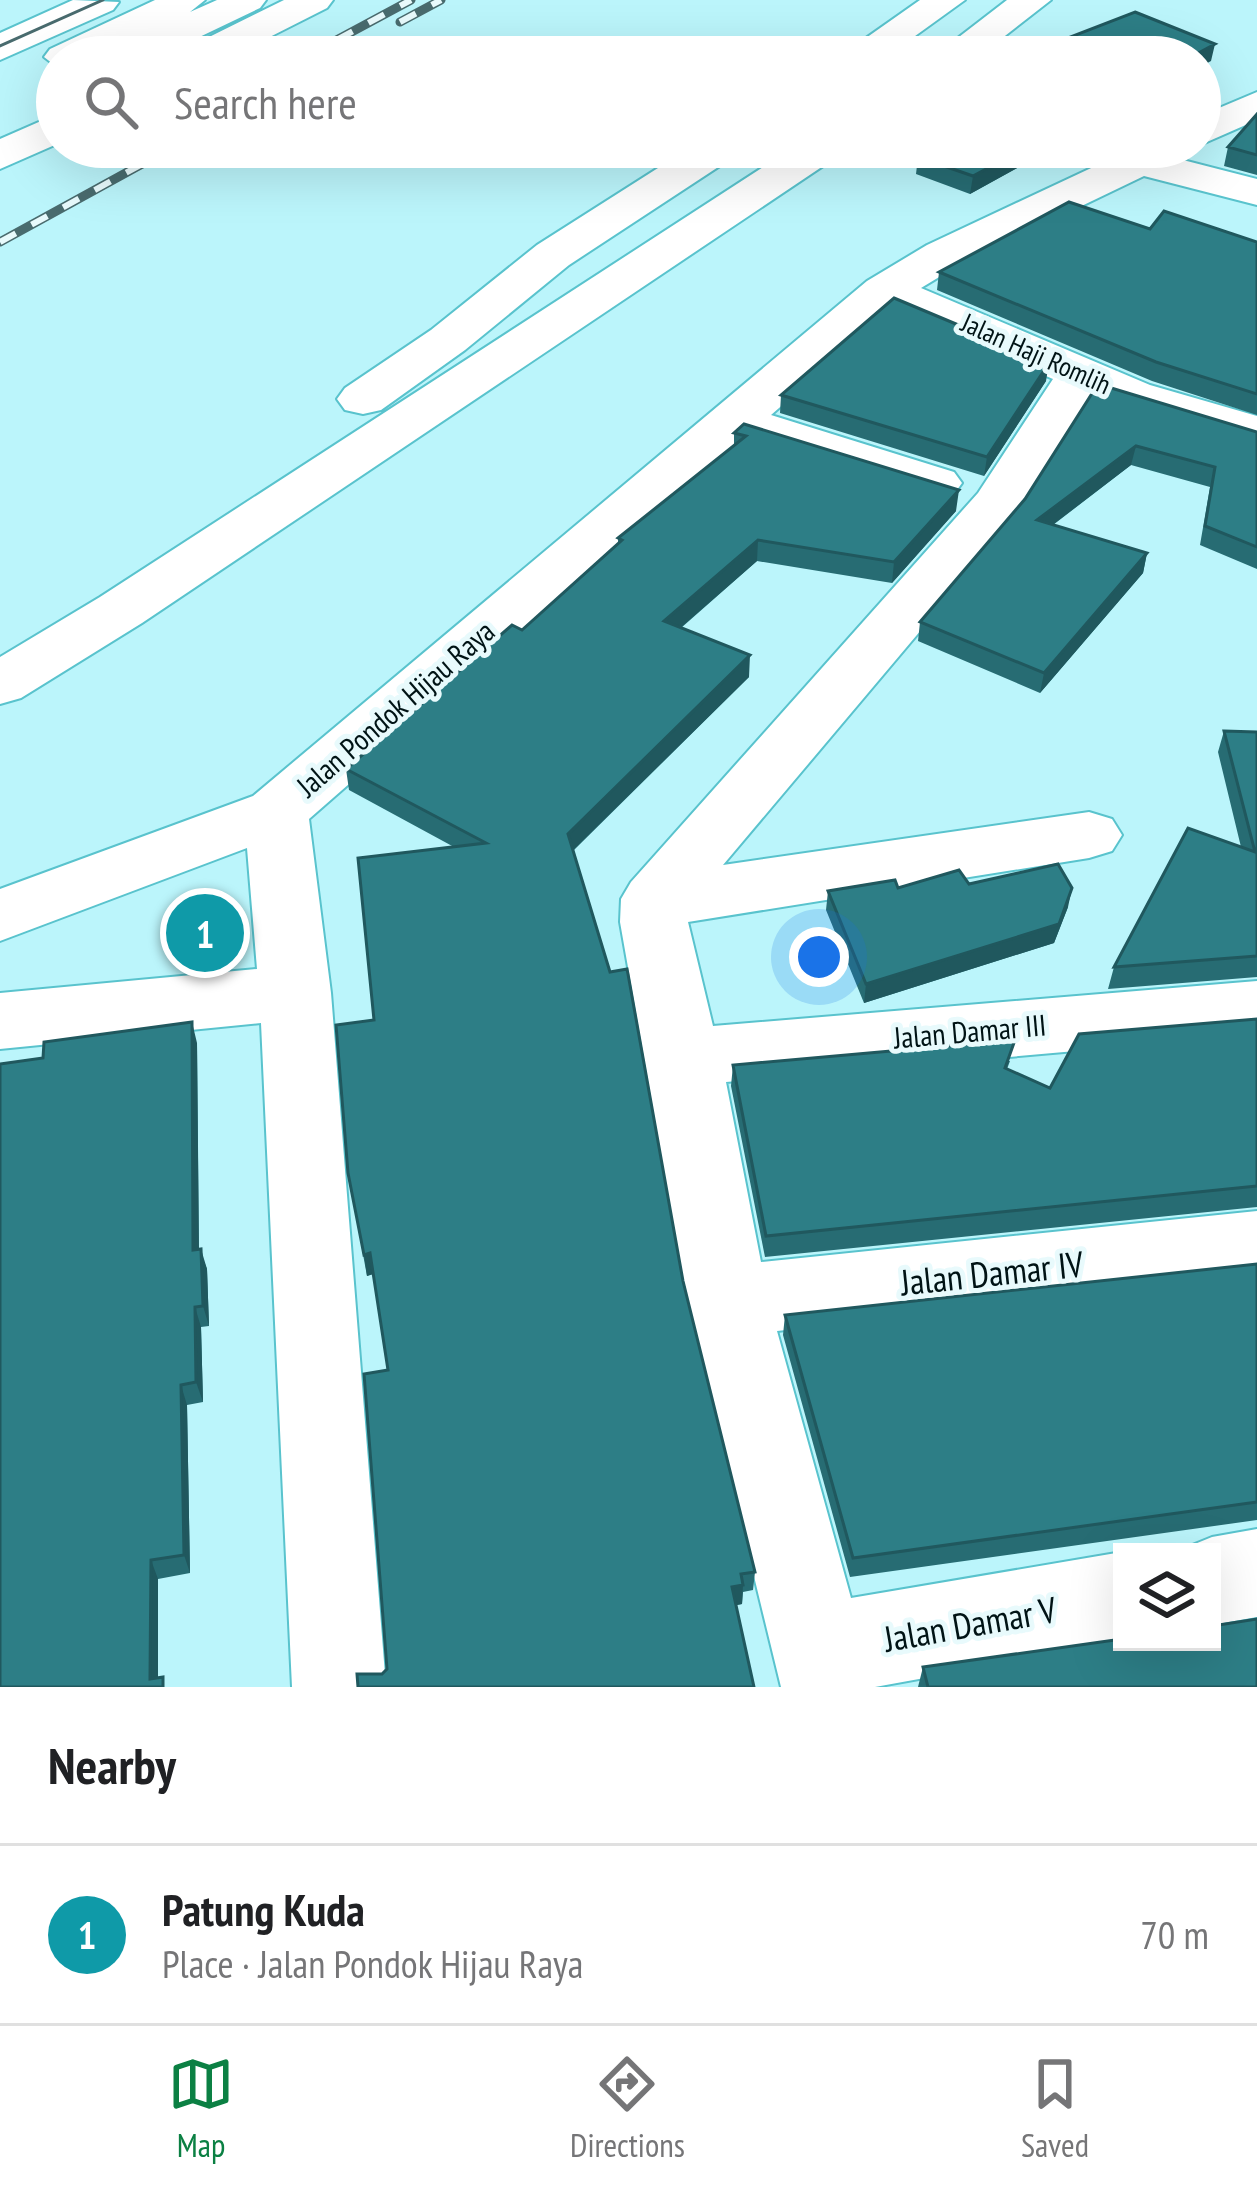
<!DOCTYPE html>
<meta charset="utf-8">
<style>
body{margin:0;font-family:"PT Sans Narrow",sans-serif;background:#f6f6f6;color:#202124}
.controls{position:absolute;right:36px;bottom:36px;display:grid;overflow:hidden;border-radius:0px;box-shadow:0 12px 48px #0002}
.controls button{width:108px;height:108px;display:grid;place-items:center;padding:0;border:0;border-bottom:3px solid #e0e0e0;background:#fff;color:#202124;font:60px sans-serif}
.you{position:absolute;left:819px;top:957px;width:42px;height:42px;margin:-30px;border:9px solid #fff;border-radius:50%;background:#1a73e8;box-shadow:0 0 0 18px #1a73e833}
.badge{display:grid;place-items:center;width:78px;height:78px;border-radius:50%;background:#0b8043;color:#fff;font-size:39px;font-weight:700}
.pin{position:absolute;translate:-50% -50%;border:6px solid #fff;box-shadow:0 3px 12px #0006}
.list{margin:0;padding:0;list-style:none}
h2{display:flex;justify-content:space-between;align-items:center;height:156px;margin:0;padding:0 48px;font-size:51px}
h2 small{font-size:39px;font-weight:400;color:#757577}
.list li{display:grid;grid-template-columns:78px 1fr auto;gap:36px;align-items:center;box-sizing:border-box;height:180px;padding:0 48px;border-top:3px solid #e0e0e0}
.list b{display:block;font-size:45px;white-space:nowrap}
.list p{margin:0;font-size:39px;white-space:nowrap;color:#757577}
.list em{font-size:39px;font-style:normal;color:#757577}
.icon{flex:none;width:66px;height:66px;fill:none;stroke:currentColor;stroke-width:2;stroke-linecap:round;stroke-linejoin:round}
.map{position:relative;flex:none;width:1257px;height:1687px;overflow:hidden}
.search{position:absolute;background:#fff;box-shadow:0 12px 48px #0002;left:36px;right:36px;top:36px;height:132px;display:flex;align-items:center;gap:30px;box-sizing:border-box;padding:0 42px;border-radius:66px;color:#757577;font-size:45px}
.sheet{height:336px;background:#fff}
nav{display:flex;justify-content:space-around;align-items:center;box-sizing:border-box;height:168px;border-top:3px solid #e0e0e0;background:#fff;font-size:33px;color:#757577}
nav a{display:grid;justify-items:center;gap:6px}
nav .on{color:#0b8043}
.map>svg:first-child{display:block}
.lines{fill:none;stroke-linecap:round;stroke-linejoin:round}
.minor-casing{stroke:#59c3cd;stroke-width:4}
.highway-casing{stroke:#59c3cd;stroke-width:4}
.minor{fill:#fff;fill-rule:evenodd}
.highway{fill:#fff;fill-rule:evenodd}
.tram{stroke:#496b6e;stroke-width:3}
.rail-casing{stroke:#496b6e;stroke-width:9}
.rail{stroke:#e8fafc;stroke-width:6;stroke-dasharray:18;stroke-linecap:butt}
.wall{fill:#276c73}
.shaded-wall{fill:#20585e}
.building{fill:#2d7e86;stroke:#20585e;stroke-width:3}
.labels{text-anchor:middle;stroke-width:10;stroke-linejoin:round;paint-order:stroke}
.far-street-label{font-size:27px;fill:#001315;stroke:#e8fafc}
.street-label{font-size:30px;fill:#001315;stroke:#e8fafc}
.near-street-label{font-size:36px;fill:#001315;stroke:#e8fafc}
</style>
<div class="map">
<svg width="1257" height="1687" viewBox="0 0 1257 1687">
<rect width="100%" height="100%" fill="#bbf5fb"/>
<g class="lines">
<defs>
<path id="minor" d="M 1257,92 L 1257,120 L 1200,145 L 1200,116 Z
M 1136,147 L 1191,147 L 1179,159 L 1257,179 L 1257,205 L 1144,176 L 959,265 L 921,288 L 1150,385 L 1257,416 L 1257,448 L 1092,397 L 1018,515 L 723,865 L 1089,812 L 1112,819 L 1122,835 L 1112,851 L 1089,858 L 688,922 L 713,1026 L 1257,981 L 1257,1035 L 726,1082 L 761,1262 L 1257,1211 L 1257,1279 L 777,1331 L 851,1598 L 1122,1552 L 1122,1642 L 875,1687 L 781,1687 L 687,1301 L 620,922 L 621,899 L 631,882 L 978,493 L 1053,379 L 891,310 L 771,415 L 954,472 L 962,483 L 954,494 L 935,499 L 916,494 L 742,440 L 309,819 L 331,993 L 386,1687 L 292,1687 L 261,1023 L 0,1049 L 0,993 L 257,969 L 247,848 L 0,941 L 0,889 L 253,796 L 867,281 L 927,245 Z
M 1257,1529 L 1257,1617 L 1212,1625 L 1212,1552 L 1180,1550 L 1212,1537 Z"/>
<path id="highway" d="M 73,0 L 119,2 L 113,10 L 0,60 L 0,33 Z
M 155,0 L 205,0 L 190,12 L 217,0 L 266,0 L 260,8 L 166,53 L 138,53 L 132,45 L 138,37 L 96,57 L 57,57 L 57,67 L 44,57 L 50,49 Z
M 284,0 L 333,0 L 327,8 L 230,57 L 193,57 L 189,52 L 195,44 Z
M 920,0 L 965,0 L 886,57 L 839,57 Z
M 1007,0 L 1051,0 L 978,57 L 933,57 Z
M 57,114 L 57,144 L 0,169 L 0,139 Z
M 691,147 L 741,147 L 735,156 L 569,265 L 465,350 L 381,410 L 363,414 L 345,410 L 337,399 L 345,388 L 431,330 L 537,245 Z
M 794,147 L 844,147 L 838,156 L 142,623 L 21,698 L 0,704 L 0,657 L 100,597 Z"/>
</defs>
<use href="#minor" class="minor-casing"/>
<use href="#highway" class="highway-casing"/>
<use href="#minor" class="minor"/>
<use href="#highway" class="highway"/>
<path class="tram" d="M 0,46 L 103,0"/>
<defs>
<path id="rail" d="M 400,22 L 441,0
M 305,57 L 411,0
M 0,242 L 173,147"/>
</defs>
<use href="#rail" class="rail-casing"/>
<use href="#rail" class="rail"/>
</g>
<path class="wall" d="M 1257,114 L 1257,175 L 1224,166 L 1228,147 Z
M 933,147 L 1055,147 L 970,194 L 916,174 L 918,157 Z
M 1150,229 L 1257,242 L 1257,415 L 1152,381 L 937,290 L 939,272 Z
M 1046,381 L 984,476 L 780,413 L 781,395 Z
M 1098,384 L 1257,432 L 1257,569 L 1200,545 L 1210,487 L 1131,465 L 1053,525 L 1147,553 L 1143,573 L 1040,693 L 918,641 L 920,622 L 1025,499 Z
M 734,433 L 956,511 L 892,583 L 757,561 L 681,628 L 749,677 L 573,851 L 683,1281 L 755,1572 L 753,1590 L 743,1592 L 742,1604 L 382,1674 L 387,1669 L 388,1370 L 373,1274 L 367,1276 L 348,1173 L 374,1020 L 454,847 L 349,790 L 346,769 L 522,630 L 618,544 L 618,538 L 734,446 Z
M 1224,731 L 1257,732 L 1257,977 L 1108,989 L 1114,967 L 1241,847 L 1218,752 Z
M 969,884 L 1068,907 L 1054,943 L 864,1003 L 826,910 L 828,891 Z
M 1257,1019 L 1257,1207 L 765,1257 L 731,1086 L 733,1065 L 1010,1061 L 1007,1069 L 1050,1088 Z
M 197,1043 L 199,1249 L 207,1269 L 209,1326 L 201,1327 L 203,1402 L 187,1405 L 190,1573 L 158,1579 L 0,1687 L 43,1058 Z
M 1257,1264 L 1257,1520 L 850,1577 L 783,1335 L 785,1315 Z
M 923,1667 L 1257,1687 L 918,1687 Z"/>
<path class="shaded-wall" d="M 1215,44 L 1211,61 L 1200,67 L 1200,57 L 1191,57 Z
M 1027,147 L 1055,147 L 970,194 L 973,176 Z
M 1049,363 L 1046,381 L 984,476 L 987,457 Z
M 1136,446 L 1131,465 L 1034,539 L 1037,520 Z
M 959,490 L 956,511 L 892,583 L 894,562 Z
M 758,540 L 757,561 L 664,642 L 664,621 Z
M 1147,553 L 1143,573 L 1040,693 L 1044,673 Z
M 750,655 L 749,677 L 568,855 L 568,834 Z
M 1072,888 L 1068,907 L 1054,943 L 864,1003 L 866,984 Z
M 192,1022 L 197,1043 L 199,1270 L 193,1250 Z
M 201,1249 L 207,1269 L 209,1326 L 203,1306 Z
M 370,1253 L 373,1274 L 367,1276 L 364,1255 Z
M 195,1307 L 201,1327 L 203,1402 L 196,1382 Z
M 181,1385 L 187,1405 L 190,1573 L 184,1555 Z
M 151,1560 L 158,1579 L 158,1687 L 150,1679 Z
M 743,1585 L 742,1604 L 731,1606 L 732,1587 Z"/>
<path class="building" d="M 1135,12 L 1215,44 L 1191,57 L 1027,57 L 1052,44 Z
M 1257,114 L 1257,155 L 1228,147 Z
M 933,147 L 1027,147 L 973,176 L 918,157 Z
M 1069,202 L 1150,229 L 1164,211 L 1257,242 L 1257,394 L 1156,362 L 939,272 Z
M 894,298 L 1049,363 L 987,457 L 781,395 Z
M 1098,384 L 1257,432 L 1257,547 L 1205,526 L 1215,467 L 1136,446 L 1037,520 L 1147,553 L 1044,673 L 920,622 L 1025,499 Z
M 744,424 L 959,490 L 894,562 L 758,540 L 664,621 L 750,655 L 568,834 L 610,972 L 627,969 L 628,974 L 683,1281 L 755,1572 L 741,1574 L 743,1585 L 732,1587 L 754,1687 L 358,1687 L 357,1674 L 382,1674 L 387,1669 L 364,1374 L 388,1370 L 370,1253 L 364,1255 L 348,1173 L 336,1025 L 374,1020 L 358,858 L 486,843 L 346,769 L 512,625 L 522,630 L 622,540 L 618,538 L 746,436 L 734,433 Z
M 1224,731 L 1257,732 L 1257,956 L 1114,967 L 1188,828 L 1255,852 Z
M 1058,864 L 1072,888 L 1059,924 L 866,984 L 828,891 L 895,880 L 898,888 L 959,870 L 969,884 Z
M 1257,1019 L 1257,1186 L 766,1236 L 733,1065 L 1015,1040 L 1005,1068 L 1050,1088 L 1079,1034 Z
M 192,1022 L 193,1250 L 201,1249 L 203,1306 L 195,1307 L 196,1382 L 181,1385 L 184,1555 L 151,1560 L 150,1679 L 163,1677 L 163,1687 L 0,1687 L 0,1064 L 43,1058 L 44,1042 Z
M 1257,1264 L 1257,1502 L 853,1558 L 785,1315 Z
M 1257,1619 L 1257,1687 L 928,1687 L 923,1667 L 1122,1639 L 1122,1642 L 1212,1642 L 1212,1626 Z"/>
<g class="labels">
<g class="far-street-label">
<text transform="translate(1036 354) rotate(24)" y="9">Jalan Haji Romlih</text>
</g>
<g class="street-label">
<text transform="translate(396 709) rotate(-41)" y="10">Jalan Pondok Hijau Raya</text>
<text transform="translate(970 1032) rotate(-5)" y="10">Jalan Damar III</text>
</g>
<g class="near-street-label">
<text transform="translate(992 1273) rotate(-6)" y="13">Jalan Damar IV</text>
<text transform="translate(970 1624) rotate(-10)" y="13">Jalan Damar V</text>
</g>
</g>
</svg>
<div class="controls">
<button><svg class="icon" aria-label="layers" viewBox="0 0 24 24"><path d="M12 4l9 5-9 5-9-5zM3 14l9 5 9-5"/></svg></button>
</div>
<div class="you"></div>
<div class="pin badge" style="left:205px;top:933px;background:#0f9aa8">1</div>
<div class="search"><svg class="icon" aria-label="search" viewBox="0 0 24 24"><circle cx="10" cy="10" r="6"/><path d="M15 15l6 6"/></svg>Search here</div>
</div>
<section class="sheet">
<h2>Nearby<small></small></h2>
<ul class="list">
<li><span class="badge" style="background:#0f9aa8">1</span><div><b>Patung Kuda</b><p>Place · Jalan Pondok Hijau Raya</p></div><em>70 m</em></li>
</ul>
</section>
<nav>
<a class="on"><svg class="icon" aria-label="map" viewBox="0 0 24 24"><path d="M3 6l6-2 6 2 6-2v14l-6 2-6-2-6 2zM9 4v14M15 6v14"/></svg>Map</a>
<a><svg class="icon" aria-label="directions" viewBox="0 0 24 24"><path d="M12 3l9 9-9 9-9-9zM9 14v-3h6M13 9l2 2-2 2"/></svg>Directions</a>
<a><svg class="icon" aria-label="saved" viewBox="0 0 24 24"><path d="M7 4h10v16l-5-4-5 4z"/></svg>Saved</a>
</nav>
